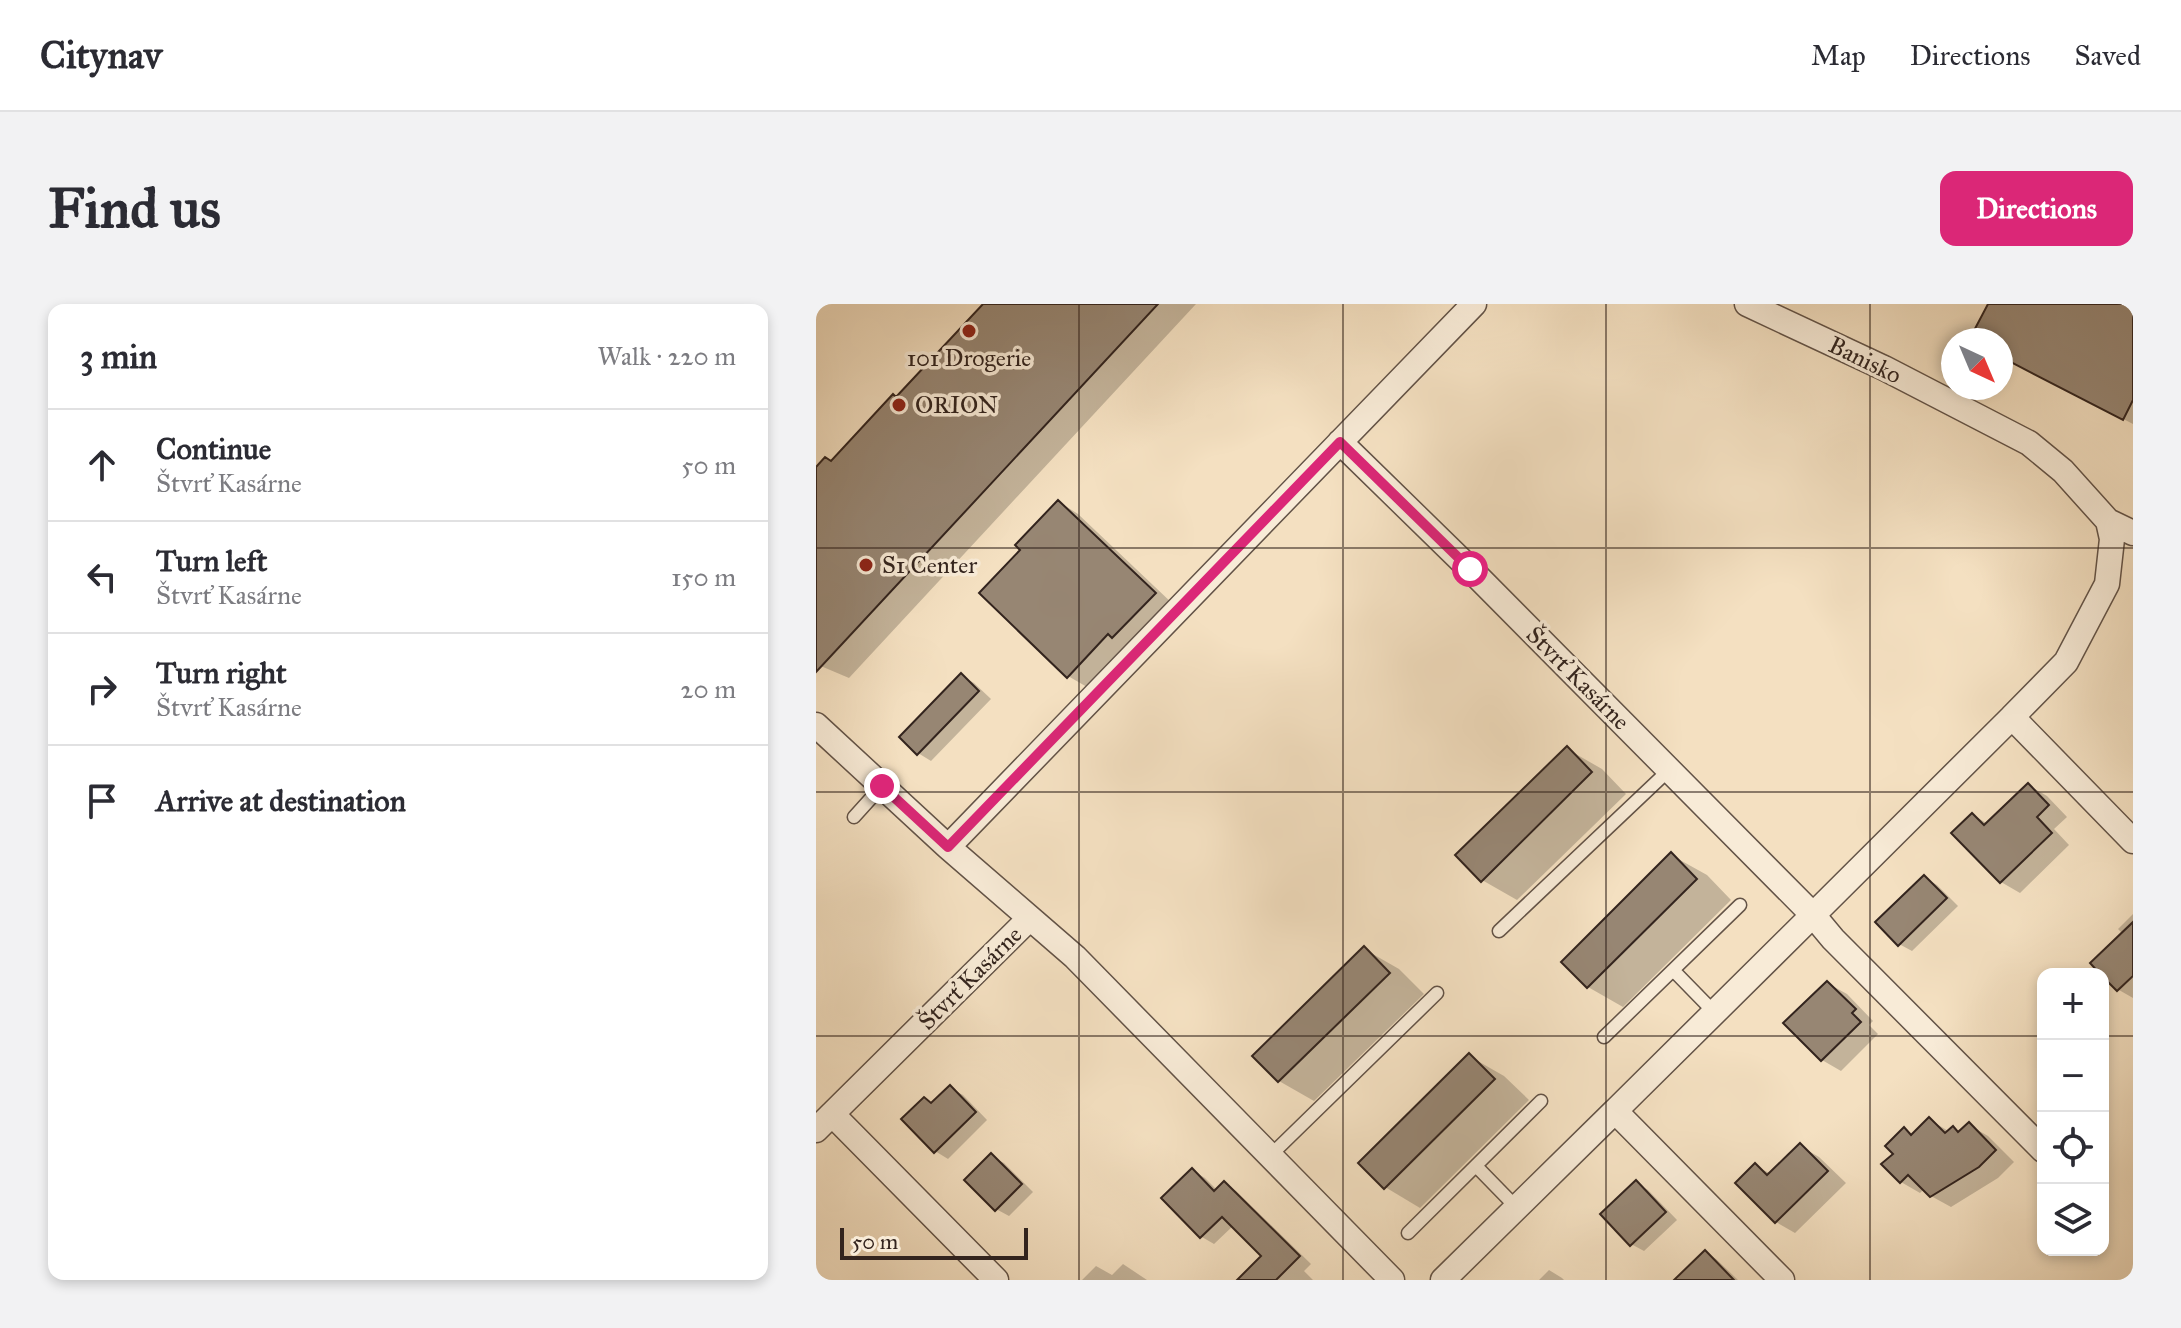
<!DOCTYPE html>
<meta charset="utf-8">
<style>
body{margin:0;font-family:"IM FELL Great Primer",serif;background:#f2f2f3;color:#2b2b33}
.controls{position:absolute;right:24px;bottom:24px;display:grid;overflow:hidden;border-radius:16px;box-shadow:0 4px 12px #0003}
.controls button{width:72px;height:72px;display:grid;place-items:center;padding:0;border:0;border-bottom:2px solid #e1e1e2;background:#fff;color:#2b2b33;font:40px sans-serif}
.compass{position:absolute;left:1125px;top:24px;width:72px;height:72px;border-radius:50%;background:#fff;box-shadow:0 4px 12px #0003;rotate:136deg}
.scale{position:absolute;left:24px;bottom:20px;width:188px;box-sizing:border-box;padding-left:8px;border:4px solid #33241e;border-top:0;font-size:22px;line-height:28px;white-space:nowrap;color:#33241e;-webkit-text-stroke:6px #f8ebd7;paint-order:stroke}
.stop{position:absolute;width:24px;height:24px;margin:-18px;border:6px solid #db2777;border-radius:50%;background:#fff}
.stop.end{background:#db2777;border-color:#fff;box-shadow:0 2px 8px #0008}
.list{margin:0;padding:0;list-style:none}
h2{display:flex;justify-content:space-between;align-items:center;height:104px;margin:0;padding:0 32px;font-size:34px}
h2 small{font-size:26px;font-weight:400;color:#7c7c81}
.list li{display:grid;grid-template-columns:52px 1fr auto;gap:24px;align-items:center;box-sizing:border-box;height:112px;padding:0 32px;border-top:2px solid #e1e1e2}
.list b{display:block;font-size:30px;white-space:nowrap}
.list p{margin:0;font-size:26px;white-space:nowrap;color:#7c7c81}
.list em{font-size:26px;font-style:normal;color:#7c7c81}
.icon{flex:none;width:44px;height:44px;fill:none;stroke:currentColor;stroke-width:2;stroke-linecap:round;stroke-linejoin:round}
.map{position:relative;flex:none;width:1317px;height:976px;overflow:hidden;border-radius:16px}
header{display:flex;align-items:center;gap:48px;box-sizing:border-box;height:112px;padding:0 40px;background:#fff;border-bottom:2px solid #e1e1e2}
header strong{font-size:38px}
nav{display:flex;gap:44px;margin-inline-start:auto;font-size:28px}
.intro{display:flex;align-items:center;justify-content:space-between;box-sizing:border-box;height:192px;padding:0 48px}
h1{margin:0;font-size:56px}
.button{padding:20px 36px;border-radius:16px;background:#db2777;color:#fff;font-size:28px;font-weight:700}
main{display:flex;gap:48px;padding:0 48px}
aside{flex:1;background:#fff;border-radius:16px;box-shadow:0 4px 12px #0003}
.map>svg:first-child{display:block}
.shadow{fill:#0003}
.building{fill:#978673;stroke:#33241e;stroke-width:2}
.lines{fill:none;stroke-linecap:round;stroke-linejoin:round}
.lane-casing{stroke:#635347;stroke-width:15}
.street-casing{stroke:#635347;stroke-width:27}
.lane{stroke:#f8ebd7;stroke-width:12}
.street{stroke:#f8ebd7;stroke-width:24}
.route{stroke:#db2777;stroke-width:10}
.grid{fill:none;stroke:#33241e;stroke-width:2;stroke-opacity:0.55}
.poi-dot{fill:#8f2418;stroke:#f8ebd7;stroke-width:3}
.labels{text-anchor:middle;stroke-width:7;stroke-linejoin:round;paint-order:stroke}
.poi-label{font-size:24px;fill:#33241e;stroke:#f8ebd7;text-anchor:start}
.street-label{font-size:24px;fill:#33241e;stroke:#f8ebd7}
</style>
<header>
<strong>Citynav</strong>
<nav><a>Map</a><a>Directions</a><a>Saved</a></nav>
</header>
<div class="intro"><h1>Find us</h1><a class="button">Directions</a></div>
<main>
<aside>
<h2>3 min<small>Walk · 220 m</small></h2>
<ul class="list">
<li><svg class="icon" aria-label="ahead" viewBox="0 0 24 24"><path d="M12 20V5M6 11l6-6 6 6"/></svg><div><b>Continue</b><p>Štvrť Kasárne</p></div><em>50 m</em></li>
<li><svg class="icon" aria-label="left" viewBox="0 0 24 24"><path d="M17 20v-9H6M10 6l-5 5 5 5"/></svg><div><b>Turn left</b><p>Štvrť Kasárne</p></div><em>150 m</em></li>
<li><svg class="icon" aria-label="right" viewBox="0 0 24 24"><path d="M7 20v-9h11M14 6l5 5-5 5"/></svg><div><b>Turn right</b><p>Štvrť Kasárne</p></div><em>20 m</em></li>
<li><svg class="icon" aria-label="arrive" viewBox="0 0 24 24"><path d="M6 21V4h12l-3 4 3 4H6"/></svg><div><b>Arrive at destination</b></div></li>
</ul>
</aside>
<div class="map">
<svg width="1317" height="976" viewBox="0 0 1317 976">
<rect width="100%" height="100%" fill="#f4e0c1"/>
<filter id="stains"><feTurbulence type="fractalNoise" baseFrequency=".0025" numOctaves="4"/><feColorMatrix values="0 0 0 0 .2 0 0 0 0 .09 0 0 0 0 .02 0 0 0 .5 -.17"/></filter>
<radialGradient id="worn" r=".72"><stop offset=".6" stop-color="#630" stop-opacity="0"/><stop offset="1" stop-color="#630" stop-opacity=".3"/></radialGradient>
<path class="shadow" d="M 169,0 L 380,0 L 33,374 L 0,360 L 0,166 L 16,159 L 81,95 Z
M 1174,0 L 1317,0 L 1317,120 L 1185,52 L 1185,36 L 1156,36 Z
M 243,198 L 262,210 L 358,301 L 271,383 L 252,372 Z
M 145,371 L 158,379 L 175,395 L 115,457 L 102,449 Z
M 751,445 L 786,465 L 810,490 L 701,596 L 666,576 Z
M 1212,481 L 1231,492 L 1251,513 L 1238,525 L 1253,541 L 1204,589 L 1185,578 L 1157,511 L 1172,520 Z
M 855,551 L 891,571 L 915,596 L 807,703 L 772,683 Z
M 1109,574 L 1121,581 L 1142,602 L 1096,647 L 1083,640 Z
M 1317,610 L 1317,694 L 1303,686 L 1277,659 L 1307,630 L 1302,625 Z
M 548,645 L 583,665 L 608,690 L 498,797 L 463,777 L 439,752 Z
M 1011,679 L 1031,690 L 1057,717 L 1053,721 L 1062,730 L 1025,767 L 1006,756 Z
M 653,752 L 688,772 L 713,796 L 604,904 L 569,883 Z
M 134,784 L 147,791 L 171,816 L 132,855 L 119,847 L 109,795 L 117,800 Z
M 1114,816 L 1134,828 L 1137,825 L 1144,829 L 1153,821 L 1172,832 L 1198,858 L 1182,874 L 1135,903 L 1115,892 L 1108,885 L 1104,889 L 1085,878 L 1068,860 L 1079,850 L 1088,825 L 1098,831 Z
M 984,842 L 1003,853 L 1030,879 L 979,929 L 960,918 L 940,862 L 955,870 Z
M 175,852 L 188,859 L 217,888 L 193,912 L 180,905 Z
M 376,866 L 389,874 L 401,886 L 408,880 L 420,887 L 495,960 L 488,967 L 497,976 L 423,976 L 448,952 L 418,921 L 398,940 L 386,933 L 348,895 Z
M 820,879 L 832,886 L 861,916 L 828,947 L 815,940 Z
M 889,948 L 900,955 L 922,976 L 861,976 Z
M 307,960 L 331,976 L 266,976 L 280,962 L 296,971 Z
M 733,966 L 746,974 L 748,976 L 723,976 Z"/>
<path class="building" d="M 167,0 L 342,0 L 0,368 L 0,163 L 9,153 L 15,157 L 77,90 L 80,93 Z
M 1172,0 L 1317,0 L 1317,96 L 1307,116 L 1185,53 L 1185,36 L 1153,36 Z
M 242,196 L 340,289 L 296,334 L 292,330 L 251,374 L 163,289 L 204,246 L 199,241 Z
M 145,369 L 163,387 L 101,451 L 83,433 Z
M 751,442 L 776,468 L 665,578 L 639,551 Z
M 1212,479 L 1233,501 L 1221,513 L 1236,529 L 1184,579 L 1135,529 L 1156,509 L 1168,521 Z
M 855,548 L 881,575 L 771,684 L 745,658 Z
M 1108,571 L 1131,594 L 1082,642 L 1059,618 Z
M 1317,618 L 1317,672 L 1301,687 L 1287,673 L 1287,670 L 1284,670 L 1274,659 Z
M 548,642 L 574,669 L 462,778 L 436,752 Z
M 1011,677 L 1040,705 L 1036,709 L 1045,718 L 1005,757 L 967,719 Z
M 653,749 L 679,775 L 568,885 L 542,859 Z
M 134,781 L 160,808 L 118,849 L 85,815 L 108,793 L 115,799 Z
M 1113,813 L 1129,829 L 1137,822 L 1142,828 L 1153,818 L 1180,846 L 1163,863 L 1114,893 L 1092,871 L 1084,879 L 1065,860 L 1077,850 L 1069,842 L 1088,823 L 1095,831 Z
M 984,839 L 1012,867 L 959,919 L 919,879 L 939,859 L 951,871 Z
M 175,849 L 206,880 L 179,907 L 148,876 Z
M 376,864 L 398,887 L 408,877 L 484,952 L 460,976 L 421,976 L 445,952 L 406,913 L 384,934 L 345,894 Z
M 820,876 L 850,908 L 814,942 L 784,910 Z
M 889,946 L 918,976 L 858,976 Z"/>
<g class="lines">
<defs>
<path id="lane" d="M 38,513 L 66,482
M 683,627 L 853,466
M 857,666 L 898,708
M 788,733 L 924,601
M 454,852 L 621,689
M 660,862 L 701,904
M 592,929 L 725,797"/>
<path id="street" d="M 931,0 L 1068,64 L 1213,139 L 1247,167 L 1292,217 L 1317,229
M 524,138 L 654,265 L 997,611 L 799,807
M 1292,217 L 1296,235 L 1291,280 L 1250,358 L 1196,413 L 1317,537
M 1196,413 L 997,611 L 1017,635 L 1227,846
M 0,421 L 132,543 L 214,614 L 16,810
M 132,543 L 658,0
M 214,614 L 259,653 L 576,976
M 0,826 L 16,810 L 180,976
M 627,976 L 799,807 L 966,976"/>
</defs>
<use href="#lane" class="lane-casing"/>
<use href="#street" class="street-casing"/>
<use href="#lane" class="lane"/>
<use href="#street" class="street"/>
</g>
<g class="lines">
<path class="route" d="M 66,482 L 132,543 L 524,138 L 654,265"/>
</g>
<path class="grid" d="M 263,0 L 263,976M 527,0 L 527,976M 790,0 L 790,976M 1054,0 L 1054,976M 0,244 L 1317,244M 0,488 L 1317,488M 0,732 L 1227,732M 1287,732 L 1317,732"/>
<g class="poi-dot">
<circle cx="153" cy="27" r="8"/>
<circle cx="83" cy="101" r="8"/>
<circle cx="50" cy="261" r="8"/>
</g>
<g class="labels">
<g class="poi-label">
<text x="153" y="62" text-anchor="middle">101 Drogerie</text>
<text x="99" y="109">ORION</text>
<text x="66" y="269">S1 Center</text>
</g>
<g class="street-label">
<text transform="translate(1049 56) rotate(26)" y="8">Banisko</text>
<text transform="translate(762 374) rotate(45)" y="8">Štvrť Kasárne</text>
<text transform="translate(154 674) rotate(-45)" y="8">Štvrť Kasárne</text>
</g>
</g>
<rect width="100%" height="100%" filter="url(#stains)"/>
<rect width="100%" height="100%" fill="url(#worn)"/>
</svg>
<div class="controls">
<button>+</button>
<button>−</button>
<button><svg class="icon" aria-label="locate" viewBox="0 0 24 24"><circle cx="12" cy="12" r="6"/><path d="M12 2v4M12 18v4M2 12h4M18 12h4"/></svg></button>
<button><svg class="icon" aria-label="layers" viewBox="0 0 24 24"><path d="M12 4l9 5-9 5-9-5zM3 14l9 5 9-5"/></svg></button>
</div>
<svg class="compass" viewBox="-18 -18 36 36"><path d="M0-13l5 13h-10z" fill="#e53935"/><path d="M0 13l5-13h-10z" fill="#7c7c81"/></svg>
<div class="scale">50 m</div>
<div class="stop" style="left:654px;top:265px"></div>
<div class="stop end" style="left:66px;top:482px"></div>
</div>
</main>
